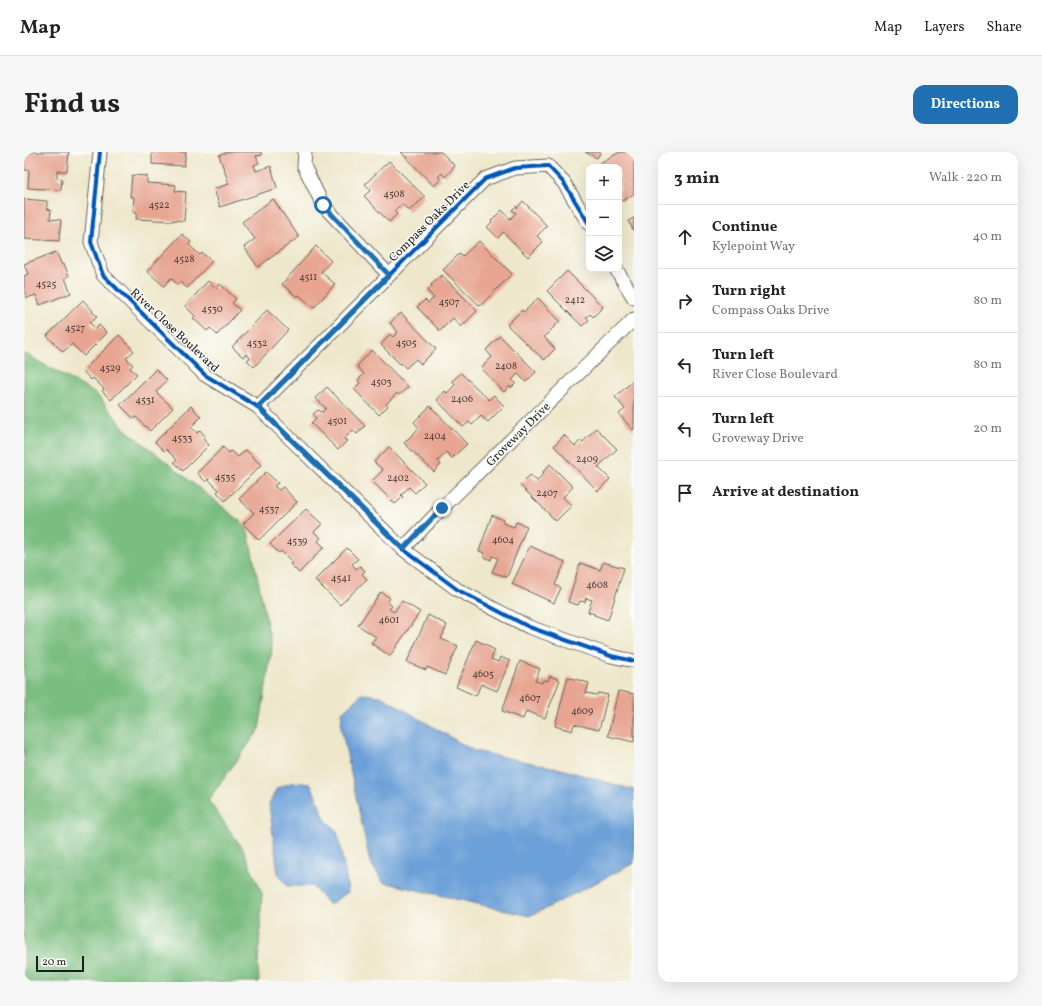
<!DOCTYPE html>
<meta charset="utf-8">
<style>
body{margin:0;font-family:Vollkorn,serif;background:#f6f6f6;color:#222}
.controls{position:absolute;right:12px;top:12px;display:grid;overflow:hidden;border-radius:8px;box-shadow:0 4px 16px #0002}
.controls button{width:36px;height:36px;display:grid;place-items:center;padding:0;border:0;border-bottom:1px solid #e0e0e0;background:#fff;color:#222;font:20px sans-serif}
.scale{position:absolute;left:12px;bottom:10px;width:48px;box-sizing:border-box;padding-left:4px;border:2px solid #1c1c1c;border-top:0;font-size:11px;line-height:14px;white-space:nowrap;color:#1c1c1c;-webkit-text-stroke:3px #fdfcf7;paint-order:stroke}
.stop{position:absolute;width:12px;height:12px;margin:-9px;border:3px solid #1f6fb2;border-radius:50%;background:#fff}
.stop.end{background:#1f6fb2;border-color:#fff;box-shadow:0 1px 4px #0008}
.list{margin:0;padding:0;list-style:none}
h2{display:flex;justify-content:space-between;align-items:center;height:52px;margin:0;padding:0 16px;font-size:17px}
h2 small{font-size:13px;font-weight:400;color:#767676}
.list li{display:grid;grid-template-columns:26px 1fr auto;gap:12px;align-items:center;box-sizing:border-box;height:64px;padding:0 16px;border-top:1px solid #e0e0e0}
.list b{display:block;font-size:15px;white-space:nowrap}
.list p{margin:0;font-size:13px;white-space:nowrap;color:#767676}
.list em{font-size:13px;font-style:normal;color:#767676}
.icon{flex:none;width:22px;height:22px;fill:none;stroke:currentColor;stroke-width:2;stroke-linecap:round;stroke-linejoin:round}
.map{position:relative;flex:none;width:610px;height:830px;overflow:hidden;border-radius:12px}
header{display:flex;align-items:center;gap:24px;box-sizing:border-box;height:56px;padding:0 20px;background:#fff;border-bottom:1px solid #e0e0e0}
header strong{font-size:19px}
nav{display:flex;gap:22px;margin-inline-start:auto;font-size:14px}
.intro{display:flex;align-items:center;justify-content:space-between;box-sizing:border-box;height:96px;padding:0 24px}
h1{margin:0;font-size:28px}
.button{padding:10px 18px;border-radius:12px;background:#1f6fb2;color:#fff;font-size:14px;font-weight:700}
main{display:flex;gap:24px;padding:0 24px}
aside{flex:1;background:#fff;border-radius:12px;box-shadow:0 4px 16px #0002}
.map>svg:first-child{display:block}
.forest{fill:#7abd80;stroke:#4b6c4e}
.water{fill:#6ca0d8;stroke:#445e7a}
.building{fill:#e7a592}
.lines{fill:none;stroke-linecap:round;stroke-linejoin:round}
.minor-casing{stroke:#666359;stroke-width:15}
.minor{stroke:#fff;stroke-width:13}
.cycleway-casing{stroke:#fdfcf7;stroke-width:6}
.cycleway{stroke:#0057b8;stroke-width:4}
.route{stroke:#1f6fb2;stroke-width:5}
.labels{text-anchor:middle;stroke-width:3;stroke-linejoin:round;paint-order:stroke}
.number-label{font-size:10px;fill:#4f3e3a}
.street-label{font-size:12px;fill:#1c1c1c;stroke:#fdfcf7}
</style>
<header>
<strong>Map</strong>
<nav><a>Map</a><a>Layers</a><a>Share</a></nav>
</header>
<div class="intro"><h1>Find us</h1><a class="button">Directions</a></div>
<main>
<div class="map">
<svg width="610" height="830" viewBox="0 0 610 830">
<rect width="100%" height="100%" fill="#fdfcf7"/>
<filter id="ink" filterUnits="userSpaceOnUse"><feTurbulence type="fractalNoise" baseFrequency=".025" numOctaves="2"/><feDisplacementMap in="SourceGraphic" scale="8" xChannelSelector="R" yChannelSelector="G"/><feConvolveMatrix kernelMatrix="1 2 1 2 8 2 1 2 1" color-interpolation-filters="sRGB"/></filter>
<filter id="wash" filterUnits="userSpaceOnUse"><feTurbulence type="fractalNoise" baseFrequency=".012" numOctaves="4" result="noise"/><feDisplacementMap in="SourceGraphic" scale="16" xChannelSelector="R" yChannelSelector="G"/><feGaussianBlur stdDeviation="0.9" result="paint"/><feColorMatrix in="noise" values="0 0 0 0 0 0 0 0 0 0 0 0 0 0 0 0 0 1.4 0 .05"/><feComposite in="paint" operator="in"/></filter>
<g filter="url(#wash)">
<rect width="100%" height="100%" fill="#eee7cb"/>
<path class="forest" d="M 0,201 L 72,242 L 101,277 L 215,368 L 224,380 L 248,496 L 235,578 L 184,648 L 219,697 L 238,741 L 234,814 L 235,830 L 0,830 Z"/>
<path class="water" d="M 338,542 L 357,544 L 450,599 L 533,616 L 610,638 L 610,711 L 521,757 L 505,764 L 359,730 L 346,710 L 317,575 L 318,560 Z
M 270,630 L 287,632 L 301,667 L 313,679 L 321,719 L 324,740 L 305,753 L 288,734 L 263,734 L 254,721 L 245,652 L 253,636 Z"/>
<g id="blocks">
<path class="building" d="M 0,0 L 45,0 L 43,19 L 33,19 L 33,26 L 38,27 L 37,38 L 4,36 L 5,18 L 0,18 Z
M 128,0 L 162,0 L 160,14 L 128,12 Z
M 204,0 L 237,0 L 238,3 L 232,4 L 235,11 L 230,13 L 232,19 L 247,14 L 253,36 L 196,55 L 190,37 L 205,32 L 195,3 Z
M 377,0 L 417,0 L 431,14 L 421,25 L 418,21 L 414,25 L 417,27 L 410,34 Z
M 561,0 L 577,0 L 573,6 Z
M 596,0 L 610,0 L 610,42 L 598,49 L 595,45 L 595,38 L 597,37 L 595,32 L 598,31 L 595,25 L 595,15 L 573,15 L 572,13 Z
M 365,9 L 401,45 L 385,59 L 378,52 L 370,59 L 373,62 L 365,70 L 340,44 L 347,38 L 341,32 Z
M 108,23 L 123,24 L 123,31 L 152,33 L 151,39 L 162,40 L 160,69 L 149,68 L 149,69 L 112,67 L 113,60 L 109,59 L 110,45 L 106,45 Z
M 0,47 L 23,49 L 23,57 L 27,58 L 26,67 L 37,68 L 35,89 L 0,87 Z
M 249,47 L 275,85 L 234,115 L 220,95 L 231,87 L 218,70 Z
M 499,49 L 523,74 L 513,84 L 519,90 L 504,105 L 479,80 L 474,86 L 463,75 L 468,70 L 467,69 L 478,58 L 486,67 L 492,61 L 488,58 L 492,54 L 493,56 Z
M 610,66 L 610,79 L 604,69 Z
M 158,82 L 167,90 L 165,93 L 176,103 L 178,101 L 188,109 L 163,136 L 156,130 L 154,133 L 147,126 L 140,134 L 123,119 Z
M 455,89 L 488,122 L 456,154 L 419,118 L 436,101 L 439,104 Z
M 292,94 L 307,109 L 297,120 L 311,132 L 290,156 L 275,143 L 273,145 L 258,132 Z
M 32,100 L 38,113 L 40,112 L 45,124 L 41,126 L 47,141 L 16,153 L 12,143 L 3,146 L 0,137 L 0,124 L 4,122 L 0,112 Z
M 543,119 L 579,155 L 569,165 L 566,162 L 562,165 L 565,168 L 558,174 L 523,139 Z
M 418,123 L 453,159 L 437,175 L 429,166 L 416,179 L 393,155 L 401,148 L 404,151 L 410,146 L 403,139 L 408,134 L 407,133 Z
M 184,129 L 192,136 L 196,132 L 212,147 L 208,151 L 216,158 L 193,183 L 186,176 L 183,179 L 169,166 L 171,164 L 161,154 Z
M 514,146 L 536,169 L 520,185 L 531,197 L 520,208 L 483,173 L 498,158 L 500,160 Z
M 59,148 L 69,159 L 68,160 L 73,164 L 66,171 L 72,177 L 75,173 L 83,181 L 60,204 L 48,192 L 39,200 L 23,184 Z
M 243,158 L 264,178 L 230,215 L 223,208 L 226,206 L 222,202 L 219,205 L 208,195 Z
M 377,161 L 412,197 L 397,212 L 392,207 L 382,216 L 377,211 L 376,212 L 357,193 L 366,182 L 369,185 L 374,180 L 366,171 Z
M 95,183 L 110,199 L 102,206 L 109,213 L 106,216 L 113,222 L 87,248 L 78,239 L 80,237 L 69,226 L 67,228 L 59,219 Z
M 476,184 L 512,220 L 502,230 L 494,222 L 488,228 L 492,231 L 487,236 L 486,234 L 480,240 L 457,216 L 468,205 L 462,198 Z
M 348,198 L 384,235 L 375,243 L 373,241 L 362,252 L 364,254 L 355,263 L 330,237 L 336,231 L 334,228 L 340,222 L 333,214 Z
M 132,217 L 143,228 L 132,240 L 149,256 L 126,279 L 112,265 L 110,267 L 96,253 Z
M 437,221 L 465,248 L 470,243 L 480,254 L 464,270 L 457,264 L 448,273 L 445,270 L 439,275 L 413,248 L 421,239 L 423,241 L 432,232 L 428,229 Z
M 610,228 L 610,277 L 609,278 L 595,262 L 601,257 L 591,245 Z
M 303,235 L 341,274 L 333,282 L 329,278 L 320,287 L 323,289 L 314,298 L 287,271 L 292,266 L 289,262 L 294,258 L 298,260 L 302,256 L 291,246 Z
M 167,254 L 177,265 L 167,275 L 173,281 L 176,278 L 181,284 L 179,287 L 185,293 L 159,319 L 150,310 L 153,308 L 142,297 L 140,299 L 131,290 Z
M 406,254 L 443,292 L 428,306 L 422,300 L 414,309 L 417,312 L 410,320 L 380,291 L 395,276 L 390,270 Z
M 572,276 L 593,297 L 574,315 L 586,327 L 574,339 L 530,294 L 540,283 L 551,294 L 557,288 L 559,290 Z
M 199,295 L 205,301 L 207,299 L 214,305 L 222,298 L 237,313 L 201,349 L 193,340 L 195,338 L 184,327 L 182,330 L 173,321 Z
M 365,295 L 401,331 L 391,341 L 385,335 L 377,343 L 379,345 L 371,352 L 348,329 L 359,318 L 350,310 Z
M 526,312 L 549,335 L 539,345 L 547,354 L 532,369 L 496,333 L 506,323 L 513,329 L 520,321 L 519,320 Z
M 242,320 L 254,331 L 250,334 L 255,338 L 259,335 L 273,350 L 235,388 L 219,372 L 230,361 L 215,347 Z
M 282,357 L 298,372 L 290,380 L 297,386 L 294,389 L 300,395 L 275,421 L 266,412 L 268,410 L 257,399 L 255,401 L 246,392 Z
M 468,363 L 479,368 L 479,371 L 490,375 L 492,370 L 503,374 L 483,425 L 468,420 L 474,406 L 468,404 L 467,408 L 460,405 L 461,401 L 455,399 Z
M 506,394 L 541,410 L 531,433 L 537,436 L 530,451 L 488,432 Z
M 323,396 L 334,407 L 328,412 L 332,417 L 336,414 L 341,419 L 338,422 L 343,427 L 316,453 L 291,428 Z
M 579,410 L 600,416 L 584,468 L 570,463 L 571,462 L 564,460 L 568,448 L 562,446 L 561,450 L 556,449 L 554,453 L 544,450 L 556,411 L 576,418 Z
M 357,440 L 366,446 L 363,450 L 368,454 L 365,457 L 370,460 L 378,449 L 396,460 L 366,504 L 347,491 L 352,485 L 334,473 Z
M 404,463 L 423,473 L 417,487 L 434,494 L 421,523 L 403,515 L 402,518 L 383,510 Z
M 452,488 L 465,494 L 465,495 L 471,498 L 467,507 L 474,510 L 476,505 L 486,509 L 473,539 L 457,532 L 452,544 L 432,535 Z
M 496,509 L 516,517 L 511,529 L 518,531 L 519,528 L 524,529 L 526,524 L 536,528 L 521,566 L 502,559 L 499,567 L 478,559 Z
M 544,525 L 565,531 L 562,541 L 573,543 L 574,541 L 584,543 L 575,578 L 550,572 L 548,579 L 531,574 Z
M 594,539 L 610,542 L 610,590 L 584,584 Z"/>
</g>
</g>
<g filter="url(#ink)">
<use href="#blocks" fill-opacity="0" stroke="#666359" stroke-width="1"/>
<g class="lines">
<defs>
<path id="minor" d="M 76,0 L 67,90 L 79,123 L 181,223 L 234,255 L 379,397 L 434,438 L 505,475 L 587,504 L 610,509
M 281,0 L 280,14 L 299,53 L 365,123
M 592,117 L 610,146
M 234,255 L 461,27 L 491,16 L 524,14 L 540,31 L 565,72
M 379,397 L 418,356 L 610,167"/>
</defs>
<use href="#minor" class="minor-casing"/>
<use href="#minor" class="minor"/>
<defs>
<path id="cycleway" d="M 76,0 L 67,90 L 79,123 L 181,223 L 234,255 L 379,397 L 434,438 L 505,475 L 587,504 L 610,509
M 234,255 L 461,27 L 491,16 L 524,14 L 540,31 L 565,72"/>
</defs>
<use href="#cycleway" class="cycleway-casing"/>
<use href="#cycleway" class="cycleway"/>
</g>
</g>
<g class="lines" filter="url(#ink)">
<path class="route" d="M 299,53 L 365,123 L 234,255 L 379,397 L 418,356"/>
</g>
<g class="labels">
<g class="number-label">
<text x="370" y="45">4508</text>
<text x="135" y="56">4522</text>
<text x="160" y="110">4528</text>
<text x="284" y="128">4511</text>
<text x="22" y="135">4525</text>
<text x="551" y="151">2412</text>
<text x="425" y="153">4507</text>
<text x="188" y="160">4530</text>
<text x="51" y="179">4527</text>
<text x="233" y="194">4532</text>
<text x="382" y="194">4505</text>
<text x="482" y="217">2408</text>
<text x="86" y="219">4529</text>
<text x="357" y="233">4503</text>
<text x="438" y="250">2406</text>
<text x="121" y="251">4531</text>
<text x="313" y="272">4501</text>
<text x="411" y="287">2404</text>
<text x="158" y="289">4533</text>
<text x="563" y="310">2409</text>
<text x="201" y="328">4535</text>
<text x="374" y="329">2402</text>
<text x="523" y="344">2407</text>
<text x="245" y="360">4537</text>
<text x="479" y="391">4604</text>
<text x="273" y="392">4539</text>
<text x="317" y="429">4541</text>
<text x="573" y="436">4608</text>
<text x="365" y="471">4601</text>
<text x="459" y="525">4605</text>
<text x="506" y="549">4607</text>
<text x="558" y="562">4609</text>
</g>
<g class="street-label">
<text transform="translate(405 69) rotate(-45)" y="4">Compass Oaks Drive</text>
<text transform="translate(151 178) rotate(43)" y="4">River Close Boulevard</text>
<text transform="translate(494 282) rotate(-45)" y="4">Groveway Drive</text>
</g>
</g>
</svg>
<div class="controls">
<button>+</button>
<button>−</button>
<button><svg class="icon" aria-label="layers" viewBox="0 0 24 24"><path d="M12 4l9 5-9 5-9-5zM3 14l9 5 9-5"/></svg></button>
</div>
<div class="scale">20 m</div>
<div class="stop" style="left:299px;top:53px"></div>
<div class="stop end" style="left:418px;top:356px"></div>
</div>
<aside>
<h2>3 min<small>Walk · 220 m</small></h2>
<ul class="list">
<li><svg class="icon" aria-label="ahead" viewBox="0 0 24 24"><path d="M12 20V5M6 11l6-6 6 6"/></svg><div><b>Continue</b><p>Kylepoint Way</p></div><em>40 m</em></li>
<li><svg class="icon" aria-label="right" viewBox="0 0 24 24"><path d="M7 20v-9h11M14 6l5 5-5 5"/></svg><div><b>Turn right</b><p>Compass Oaks Drive</p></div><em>80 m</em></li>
<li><svg class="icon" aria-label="left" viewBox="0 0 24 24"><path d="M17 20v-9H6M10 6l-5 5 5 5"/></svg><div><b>Turn left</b><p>River Close Boulevard</p></div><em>80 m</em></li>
<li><svg class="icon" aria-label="left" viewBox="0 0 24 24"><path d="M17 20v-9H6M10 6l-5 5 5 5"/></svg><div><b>Turn left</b><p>Groveway Drive</p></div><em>20 m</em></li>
<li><svg class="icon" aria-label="arrive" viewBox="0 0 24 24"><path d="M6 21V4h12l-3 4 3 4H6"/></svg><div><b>Arrive at destination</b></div></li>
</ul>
</aside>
</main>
